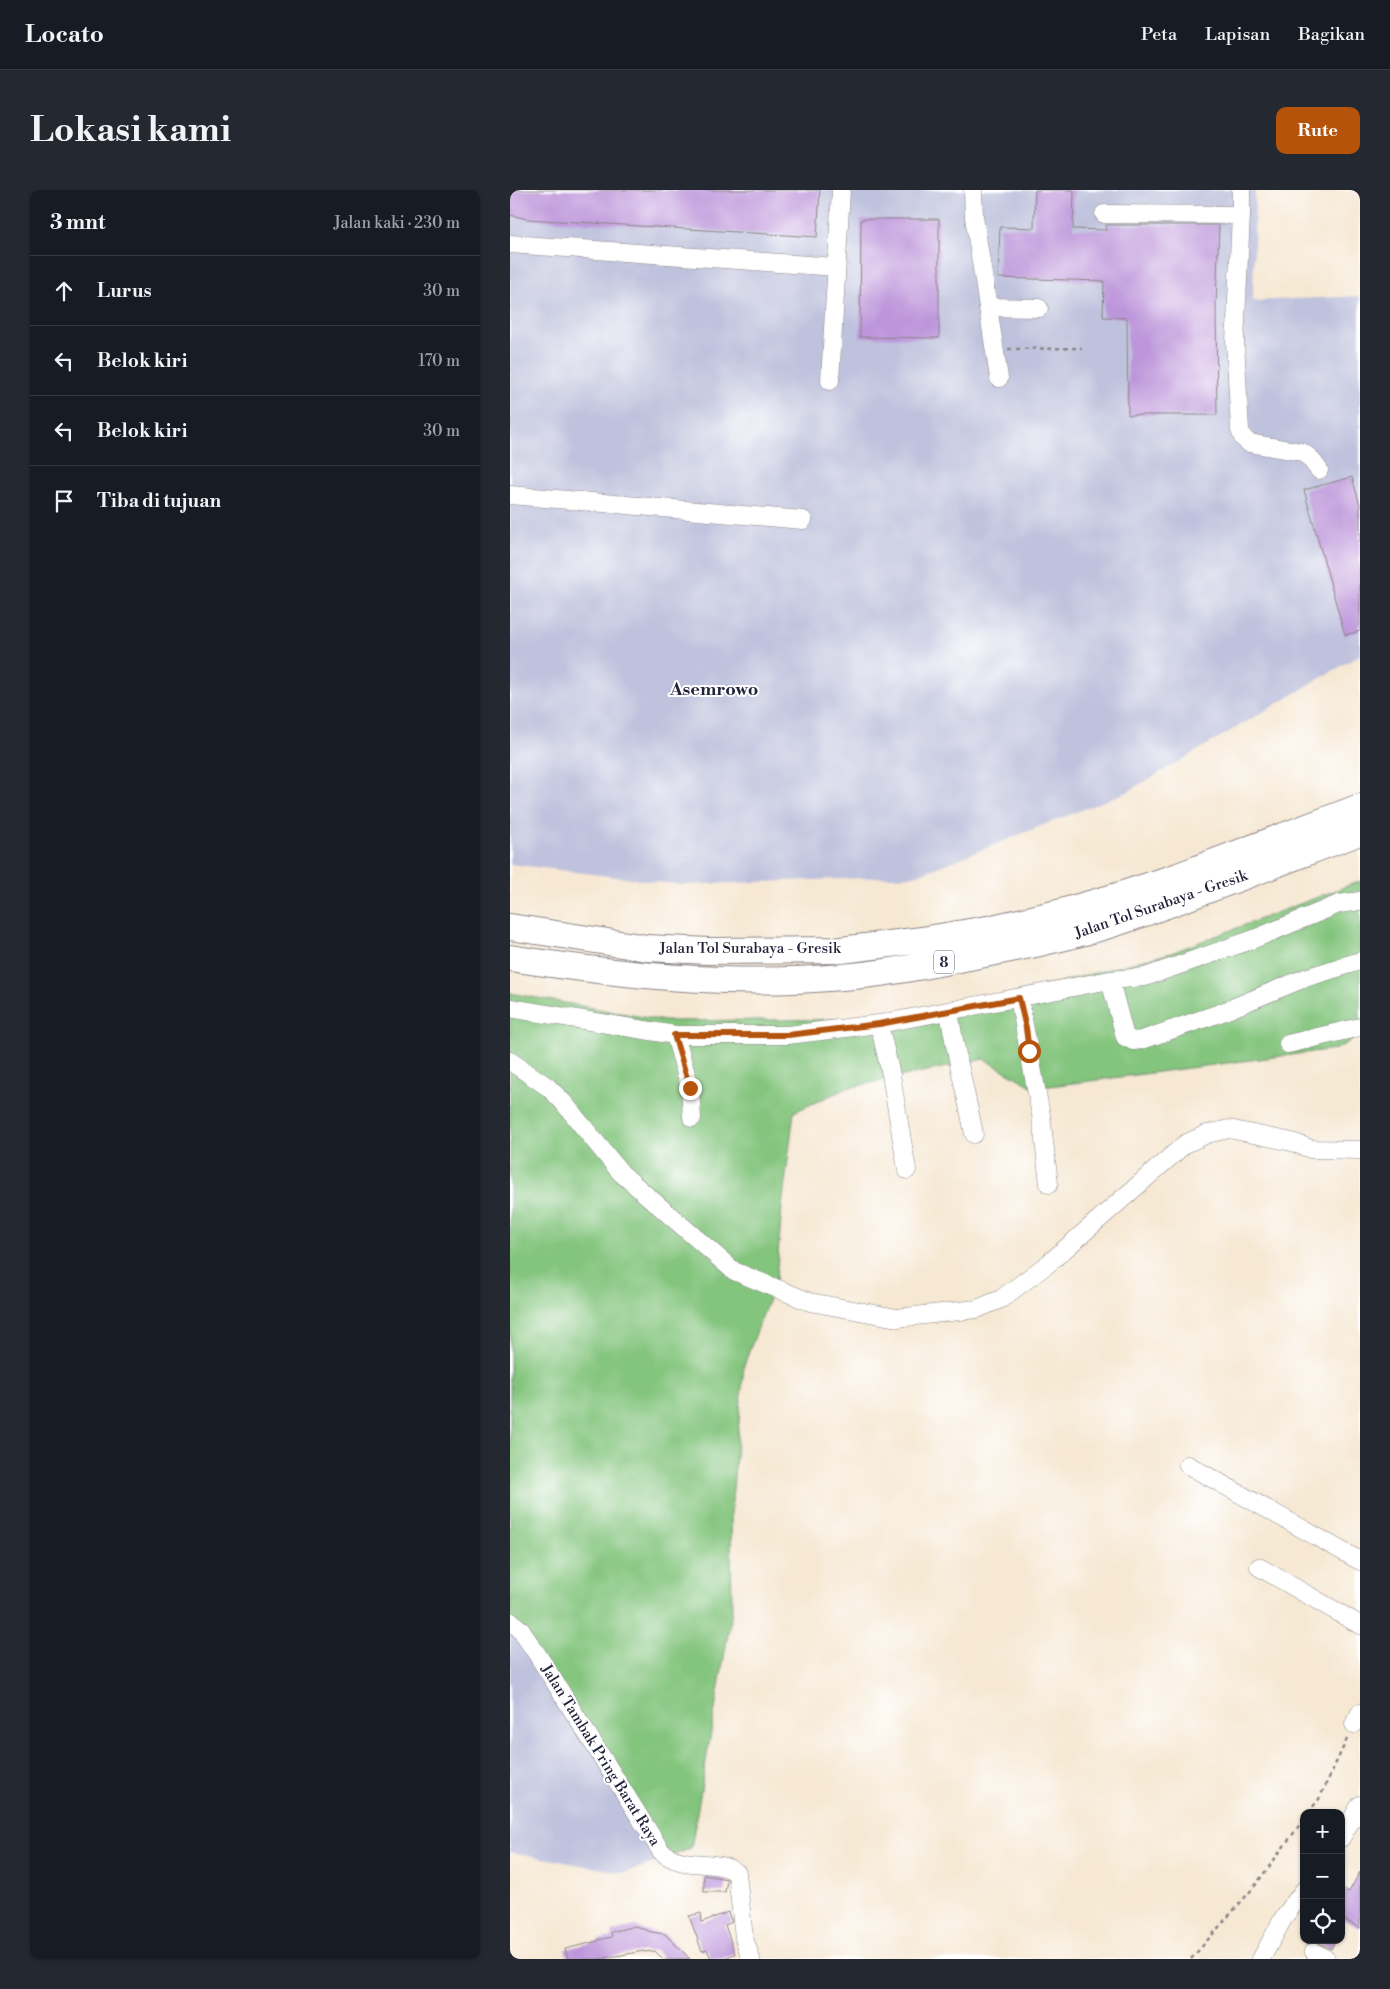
<!DOCTYPE html>
<html lang="id">
<meta charset="utf-8">
<style>
body{margin:0;font-family:"Libre Bodoni",serif;background:#242831;color:#f1f3f6}
.controls{position:absolute;right:15px;bottom:15px;display:grid;overflow:hidden;border-radius:10px;box-shadow:0 1px 4px #0004}
.controls button{width:45px;height:45px;display:grid;place-items:center;padding:0;border:0;border-bottom:1px solid #363941;background:#171b24;color:#f1f3f6;font:25px sans-serif}
.stop{position:absolute;width:15px;height:15px;margin:-11px;border:4px solid #b45309;border-radius:50%;background:#fff}
.stop.end{background:#b45309;border-color:#fff;box-shadow:0 1px 5px #0008}
.list{margin:0;padding:0;list-style:none}
h2{display:flex;justify-content:space-between;align-items:center;height:65px;margin:0;padding:0 20px;font-size:21px}
h2 small{font-size:16px;font-weight:400;color:#9ea1a6}
.list li{display:grid;grid-template-columns:32px 1fr auto;gap:15px;align-items:center;box-sizing:border-box;height:70px;padding:0 20px;border-top:1px solid #363941}
.list b{display:block;font-size:19px;white-space:nowrap}
.list em{font-size:16px;font-style:normal;color:#9ea1a6}
.icon{flex:none;width:28px;height:28px;fill:none;stroke:currentColor;stroke-width:2;stroke-linecap:round;stroke-linejoin:round}
.map{position:relative;flex:none;width:850px;height:1769px;overflow:hidden;border-radius:10px}
header{display:flex;align-items:center;gap:30px;box-sizing:border-box;height:70px;padding:0 25px;background:#171b24;border-bottom:1px solid #363941}
header strong{font-size:24px}
nav{display:flex;gap:28px;margin-inline-start:auto;font-size:18px}
.intro{display:flex;align-items:center;justify-content:space-between;box-sizing:border-box;height:120px;padding:0 30px}
h1{margin:0;font-size:35px}
.button{padding:12px 22px;border-radius:10px;background:#b45309;color:#fff;font-size:18px;font-weight:700}
main{display:flex;gap:30px;padding:0 30px}
aside{flex:1;background:#171b24;border-radius:10px;box-shadow:0 1px 4px #0004}
.map>svg:first-child{display:block}
.industrial{fill:#bfc2dd}
.green{fill:#84c57e;stroke:#53745c}
.building{fill:#bd95da}
.lines{fill:none;stroke-linecap:round;stroke-linejoin:round}
.minor-casing{stroke:#8c8587;stroke-width:19}
.highway-casing{stroke:#8c8587;stroke-width:28}
.path{stroke:#8c8587;stroke-width:2.5;stroke-dasharray:4 4;stroke-linecap:butt}
.minor{stroke:#fff;stroke-width:18}
.highway{stroke:#fff;stroke-width:26}
.route{stroke:#b45309;stroke-width:6}
.labels{text-anchor:middle;stroke-width:4;stroke-linejoin:round;paint-order:stroke}
.shield{fill:#fff;stroke:#646476;stroke-width:1}
.shield-label{font-size:14px;font-weight:bold;fill:#22223b}
.street-label{font-size:15px;fill:#22223b;stroke:#fff}
.quarter-label{font-size:18px;font-weight:bold;fill:#22223b;stroke:#fff}
</style>
<header>
<strong>Locato</strong>
<nav><a>Peta</a><a>Lapisan</a><a>Bagikan</a></nav>
</header>
<div class="intro"><h1>Lokasi kami</h1><a class="button">Rute</a></div>
<main>
<aside>
<h2>3 mnt<small>Jalan kaki · 230 m</small></h2>
<ul class="list">
<li><svg class="icon" aria-label="ahead" viewBox="0 0 24 24"><path d="M12 20V5M6 11l6-6 6 6"/></svg><div><b>Lurus</b></div><em>30 m</em></li>
<li><svg class="icon" aria-label="left" viewBox="0 0 24 24"><path d="M17 20v-9H6M10 6l-5 5 5 5"/></svg><div><b>Belok kiri</b></div><em>170 m</em></li>
<li><svg class="icon" aria-label="left" viewBox="0 0 24 24"><path d="M17 20v-9H6M10 6l-5 5 5 5"/></svg><div><b>Belok kiri</b></div><em>30 m</em></li>
<li><svg class="icon" aria-label="arrive" viewBox="0 0 24 24"><path d="M6 21V4h12l-3 4 3 4H6"/></svg><div><b>Tiba di tujuan</b></div></li>
</ul>
</aside>
<div class="map">
<svg width="850" height="1769" viewBox="0 0 850 1769">
<rect width="100%" height="100%" fill="#fff"/>
<filter id="ink" filterUnits="userSpaceOnUse"><feTurbulence type="fractalNoise" baseFrequency=".02" numOctaves="2"/><feDisplacementMap in="SourceGraphic" scale="10" xChannelSelector="R" yChannelSelector="G"/><feConvolveMatrix kernelMatrix="1 2 1 2 8 2 1 2 1" color-interpolation-filters="sRGB"/></filter>
<filter id="wash" filterUnits="userSpaceOnUse"><feTurbulence type="fractalNoise" baseFrequency=".0096" numOctaves="4" result="noise"/><feDisplacementMap in="SourceGraphic" scale="20" xChannelSelector="R" yChannelSelector="G"/><feGaussianBlur stdDeviation="1.12" result="paint"/><feColorMatrix in="noise" values="0 0 0 0 0 0 0 0 0 0 0 0 0 0 0 0 0 1.4 0 .05"/><feComposite in="paint" operator="in"/></filter>
<g filter="url(#wash)">
<rect width="100%" height="100%" fill="#f6e8d3"/>
<path class="industrial" d="M 0,0 L 745,0 L 743,111 L 850,106 L 850,465 L 617,602 L 405,686 L 172,695 L 0,674 Z
M 0,1433 L 153,1670 L 114,1683 L 0,1662 Z"/>
<path class="green" d="M 850,691 L 850,846 L 826,859 L 525,898 L 474,869 L 337,898 L 284,922 L 272,1017 L 266,1090 L 234,1175 L 221,1322 L 222,1421 L 181,1658 L 153,1670 L 0,1433 L 0,803 L 155,831 L 349,829 L 497,806 L 661,763 Z"/>
<g id="blocks">
<path class="building" d="M 0,0 L 310,0 L 307,47 L 17,29 L 0,25 Z
M 525,0 L 564,0 L 563,39 L 596,40 L 596,35 L 709,35 L 706,116 L 707,225 L 618,225 L 617,128 L 593,127 L 594,91 L 488,88 L 490,37 L 524,38 Z
M 351,29 L 429,29 L 429,148 L 350,147 Z
M 842,287 L 850,315 L 850,441 L 835,445 L 794,300 Z
M 850,1682 L 850,1738 L 831,1728 L 831,1698 L 839,1702 Z
M 194,1685 L 217,1689 L 215,1702 L 194,1702 Z
M 218,1722 L 222,1732 L 215,1735 L 225,1764 L 211,1769 L 201,1769 L 197,1759 L 192,1761 L 179,1726 L 191,1723 L 192,1732 Z
M 125,1736 L 141,1742 L 155,1744 L 180,1769 L 153,1769 L 145,1761 L 134,1762 L 134,1761 L 89,1769 L 58,1769 L 55,1759 L 88,1751 L 88,1750 L 102,1747 L 101,1742 Z
M 790,1750 L 825,1750 L 821,1759 L 809,1753 L 804,1751 L 798,1754 Z"/>
</g>
</g>
<g filter="url(#ink)">
<use href="#blocks" fill-opacity="0" stroke="#8c8587" stroke-width="1"/>
<g class="lines">
<defs>
<path id="minor" d="M 463,0 L 464,27 L 489,188
M 731,0 L 731,25 L 725,152 L 730,240 L 733,248 L 739,253 L 792,262 L 800,268 L 809,280
M 594,24 L 731,25
M 0,54 L 326,77
M 478,117 L 529,118
M 320,191 L 331,0
M 0,305 L 293,330
M 600,790 L 615,847 L 623,851 L 632,850 L 710,823 L 795,788 L 850,771
M 509,808 L 531,925 L 539,994
M 0,818 L 165,845 L 278,845 L 369,834 L 600,790 L 635,787 L 744,749 L 829,714 L 850,711
M 439,821 C 445,862 456,903 464,944
M 369,834 L 381,885 L 397,980
M 165,845 L 180,898 L 182,928
M 778,854 L 850,837
M 0,871 L 38,897 L 53,912 L 111,983 L 224,1081 L 300,1112 L 387,1128 L 467,1119 L 491,1109 L 539,1073 L 675,954 L 697,944 L 719,939 L 782,952 L 801,959 L 850,960
M 678,1275 L 850,1371
M 749,1377 L 850,1435
M 0,1431 L 10,1439 L 27,1464 L 151,1661 C 172,1681 205,1667 227,1683 L 234,1748 L 241,1769
M 844,1534 L 850,1523
M 831,1648 L 850,1615
M 804,1762 L 816,1769
M 751,1769 L 774,1727 L 794,1700"/>
<path id="highway" d="M 0,737 L 137,758 L 199,761 L 331,760 L 412,750 L 483,738 L 548,723 L 604,707 L 668,686 L 850,617
M 0,768 C 110,785 221,797 332,787 C 373,784 414,776 454,768 C 507,758 560,748 612,731 C 692,703 771,672 850,642"/>
</defs>
<use href="#minor" class="minor-casing"/>
<use href="#highway" class="highway-casing"/>
<path class="path" d="M 498,159 L 572,158
M 798,1623 L 809,1609 L 838,1547
M 681,1769 L 744,1697 L 794,1629"/>
<use href="#minor" class="minor"/>
<use href="#highway" class="highway"/>
</g>
</g>
<g class="lines" filter="url(#ink)">
<path class="route" d="M 180,898 L 164,845 L 278,845 L 369,834 L 509,808 L 516,838 L 519,861"/>
</g>
<g class="labels">
<rect class="shield" x="424" y="760.5" width="20" height="23" rx="4"/>
<g class="shield-label">
<text x="434" y="777">8</text>
</g>
<g class="street-label">
<text transform="translate(651 714) rotate(-19)" y="5">Jalan Tol Surabaya - Gresik</text>
<text x="240" y="763">Jalan Tol Surabaya - Gresik</text>
<text transform="translate(91 1565) rotate(58)" y="5">Jalan Tambak Pring Barat Raya</text>
</g>
<g class="quarter-label">
<text x="204" y="505">Asemrowo</text>
</g>
</g>
</svg>
<div class="controls">
<button>+</button>
<button>−</button>
<button><svg class="icon" aria-label="locate" viewBox="0 0 24 24"><circle cx="12" cy="12" r="6"/><path d="M12 2v4M12 18v4M2 12h4M18 12h4"/></svg></button>
</div>
<div class="stop" style="left:519px;top:861px"></div>
<div class="stop end" style="left:180px;top:898px"></div>
</div>
</main>
